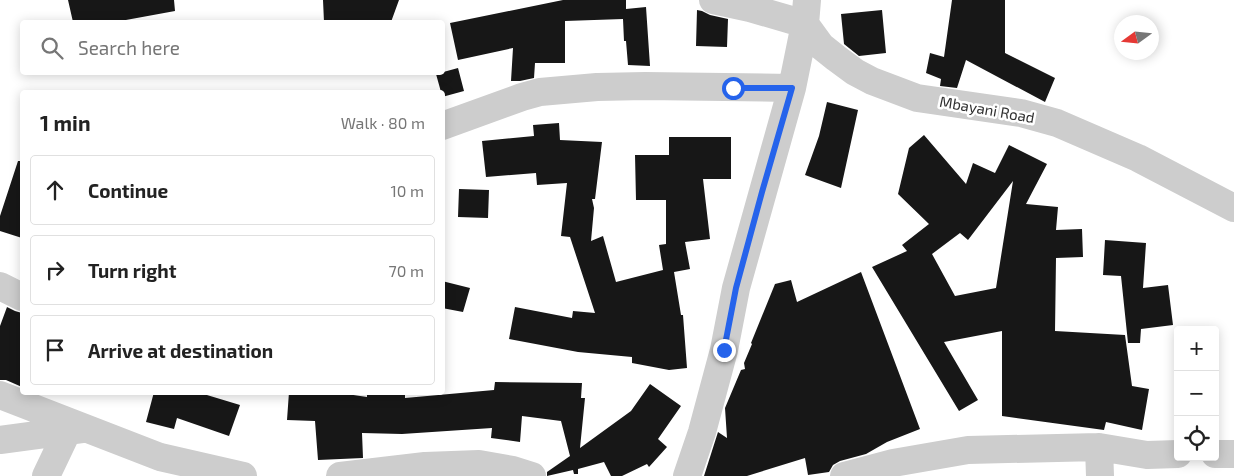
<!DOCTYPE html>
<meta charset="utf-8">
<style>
body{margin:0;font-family:"Exo 2",sans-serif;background:#f6f6f6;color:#222}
.controls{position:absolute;right:15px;bottom:15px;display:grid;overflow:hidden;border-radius:5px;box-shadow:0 2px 12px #0003}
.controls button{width:45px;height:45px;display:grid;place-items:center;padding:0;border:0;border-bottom:1px solid #e0e0e0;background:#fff;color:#222;font:25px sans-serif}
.compass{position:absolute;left:1114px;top:15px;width:45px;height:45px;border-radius:50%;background:#fff;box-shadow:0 2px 12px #0003;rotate:255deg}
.stop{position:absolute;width:15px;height:15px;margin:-11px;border:4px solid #2563eb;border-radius:50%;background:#fff}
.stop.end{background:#2563eb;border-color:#fff;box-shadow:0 1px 5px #0008}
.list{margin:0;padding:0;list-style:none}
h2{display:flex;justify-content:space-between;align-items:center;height:65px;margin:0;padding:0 20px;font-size:21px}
h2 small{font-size:16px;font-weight:400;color:#767676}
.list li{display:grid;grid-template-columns:32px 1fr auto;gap:15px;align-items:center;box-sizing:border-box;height:70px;margin:0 10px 10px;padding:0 10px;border:1px solid #e0e0e0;border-radius:5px}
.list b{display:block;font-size:19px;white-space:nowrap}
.list em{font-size:16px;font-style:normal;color:#767676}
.icon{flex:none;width:28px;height:28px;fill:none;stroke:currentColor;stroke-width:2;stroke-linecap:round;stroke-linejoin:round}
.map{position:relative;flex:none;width:1234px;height:476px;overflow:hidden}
.search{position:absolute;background:#fff;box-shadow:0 2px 12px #0003;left:20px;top:20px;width:425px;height:55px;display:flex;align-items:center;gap:12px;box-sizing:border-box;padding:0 18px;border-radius:5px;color:#767676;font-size:19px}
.panel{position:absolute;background:#fff;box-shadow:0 2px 12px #0003;left:20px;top:90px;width:425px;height:305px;border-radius:5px}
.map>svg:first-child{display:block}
.building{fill:#171717;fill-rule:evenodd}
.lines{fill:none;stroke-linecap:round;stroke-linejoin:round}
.minor{stroke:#cdcdcd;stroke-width:28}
.route{stroke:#2563eb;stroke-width:6}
.labels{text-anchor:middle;stroke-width:5;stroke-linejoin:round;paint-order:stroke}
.street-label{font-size:15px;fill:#303030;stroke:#fff}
</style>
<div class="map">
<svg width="1234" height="476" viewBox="0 0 1234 476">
<rect width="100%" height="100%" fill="#fff"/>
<path class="building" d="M 68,0 L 174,0 L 175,11 L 115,22 L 73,22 Z
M 323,0 L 399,0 L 391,22 L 324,22 Z
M 563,0 L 626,0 L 626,9 L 646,7 L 650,66 L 628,65 L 626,41 L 624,41 L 623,19 L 565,21 L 565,63 L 535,63 L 534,78 L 520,81 L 511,81 L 513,48 L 458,60 L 450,23 Z
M 952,0 L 1005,0 L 1005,53 L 1055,78 L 1045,102 L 966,60 L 957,88 L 940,86 L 941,79 L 926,73 L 930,53 L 944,57 Z
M 697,10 L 702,11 L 710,15 L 728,19 L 727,47 L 696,46 Z
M 882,10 L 886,53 L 859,56 L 844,44 L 841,14 Z
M 458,68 L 464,91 L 442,97 L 442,92 L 441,92 L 436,74 Z
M 827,102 L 858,110 L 841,188 L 805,175 L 819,136 Z
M 559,123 L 560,140 L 602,142 L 595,199 L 592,199 L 594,208 L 591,241 L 603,236 L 616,282 L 663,270 L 659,245 L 666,244 L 666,200 L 636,200 L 635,155 L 669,155 L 669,137 L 731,137 L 731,179 L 703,179 L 710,239 L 685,242 L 690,269 L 674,272 L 681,315 L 683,315 L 687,368 L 669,370 L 632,363 L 632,357 L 578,352 L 509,339 L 515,307 L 572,318 L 573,311 L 595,313 L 570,237 L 561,236 L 567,183 L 537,185 L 536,173 L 486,177 L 482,141 L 534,136 L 533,125 Z
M 924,135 L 966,184 L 973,163 L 995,173 L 1009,145 L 1047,164 L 1026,204 L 1058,207 L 1056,230 L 1082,229 L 1083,257 L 1056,258 L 1055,331 L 1125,335 L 1132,386 L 1149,389 L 1142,430 L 1106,422 L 1104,430 L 1002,416 L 1002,331 L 944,342 L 978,400 L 959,411 L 872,267 L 907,251 L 902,245 L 929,224 L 898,194 L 909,148 ZM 1013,181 L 996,288 L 955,296 L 932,254 L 960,233 L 968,240 Z
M 18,161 L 22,161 L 22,238 L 0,231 L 0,216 Z
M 459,189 L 489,190 L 488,218 L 458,217 Z
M 1105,240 L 1146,243 L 1143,288 L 1168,285 L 1173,325 L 1141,329 L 1140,343 L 1128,343 L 1121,276 L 1103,275 Z
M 861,272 L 920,429 L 887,442 L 866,454 L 840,461 L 833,465 L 829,472 L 808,475 L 805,458 L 747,476 L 704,476 L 718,432 L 727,438 L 725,408 L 741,370 L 745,369 L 744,363 L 752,344 L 751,343 L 775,284 L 791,280 L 797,302 Z
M 442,281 L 470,288 L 463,312 L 442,308 Z
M 7,307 L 15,311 L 22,313 L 22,387 L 6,380 L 0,380 L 0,326 Z
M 495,382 L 582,383 L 581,398 L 585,398 L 580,448 L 631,411 L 650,384 L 681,406 L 658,439 L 667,447 L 649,467 L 647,464 L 622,476 L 611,476 L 604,462 L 578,469 L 578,474 L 574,474 L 573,470 L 547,476 L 547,472 L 570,456 L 561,421 L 522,416 L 520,442 L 491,438 L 492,428 L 402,434 L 362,433 L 363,458 L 318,460 L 315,421 L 287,420 L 289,392 L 333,392 L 367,397 L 367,392 L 405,392 L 405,398 L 494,390 Z
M 154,392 L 197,392 L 240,405 L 229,436 L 177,418 L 174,429 L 146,422 Z"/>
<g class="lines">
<path class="minor" d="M 713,0 L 750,8 L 805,24 L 821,46 L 836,58 L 855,72 L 872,81 L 917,98 L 1021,113 L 1057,123 L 1138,158 L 1234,208
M 442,126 L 522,97 L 540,92 L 597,87 L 645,86 L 792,88
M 0,286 L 22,297
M 0,395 L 160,457 L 243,476
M 0,440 L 82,429
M 1099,447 L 1100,476
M 1215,454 L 1234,454
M 46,476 L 67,432
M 340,476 L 425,466 L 479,464 L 513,470 L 532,476
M 687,476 L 702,432 L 724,350 L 736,288 L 792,88 L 805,24 L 807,0
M 844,476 L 893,463 L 968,450 L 1099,447 L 1147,455 L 1178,454"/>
</g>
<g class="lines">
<path class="route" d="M 724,350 L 736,288 L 762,192 L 792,88 L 733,88"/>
</g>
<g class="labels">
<g class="street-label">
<text transform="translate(987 110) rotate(10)" y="5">Mbayani Road</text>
</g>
</g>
</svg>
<div class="controls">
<button>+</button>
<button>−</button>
<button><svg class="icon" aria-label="locate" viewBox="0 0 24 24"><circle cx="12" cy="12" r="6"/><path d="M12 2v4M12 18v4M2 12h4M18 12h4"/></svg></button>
</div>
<svg class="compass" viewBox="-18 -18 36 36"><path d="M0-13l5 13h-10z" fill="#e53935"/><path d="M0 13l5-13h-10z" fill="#767676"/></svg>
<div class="stop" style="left:733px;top:88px"></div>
<div class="stop end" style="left:724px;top:350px"></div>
<div class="search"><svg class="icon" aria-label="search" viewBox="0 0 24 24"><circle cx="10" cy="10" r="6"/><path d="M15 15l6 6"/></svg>Search here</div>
<section class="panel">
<h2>1 min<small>Walk · 80 m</small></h2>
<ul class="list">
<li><svg class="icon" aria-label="ahead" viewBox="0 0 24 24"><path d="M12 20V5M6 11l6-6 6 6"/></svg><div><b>Continue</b></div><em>10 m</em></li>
<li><svg class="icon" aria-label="right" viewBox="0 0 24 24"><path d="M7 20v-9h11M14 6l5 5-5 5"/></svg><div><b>Turn right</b></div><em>70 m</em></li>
<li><svg class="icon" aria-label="arrive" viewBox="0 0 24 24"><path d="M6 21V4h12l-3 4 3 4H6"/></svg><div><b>Arrive at destination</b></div></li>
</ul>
</section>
</div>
